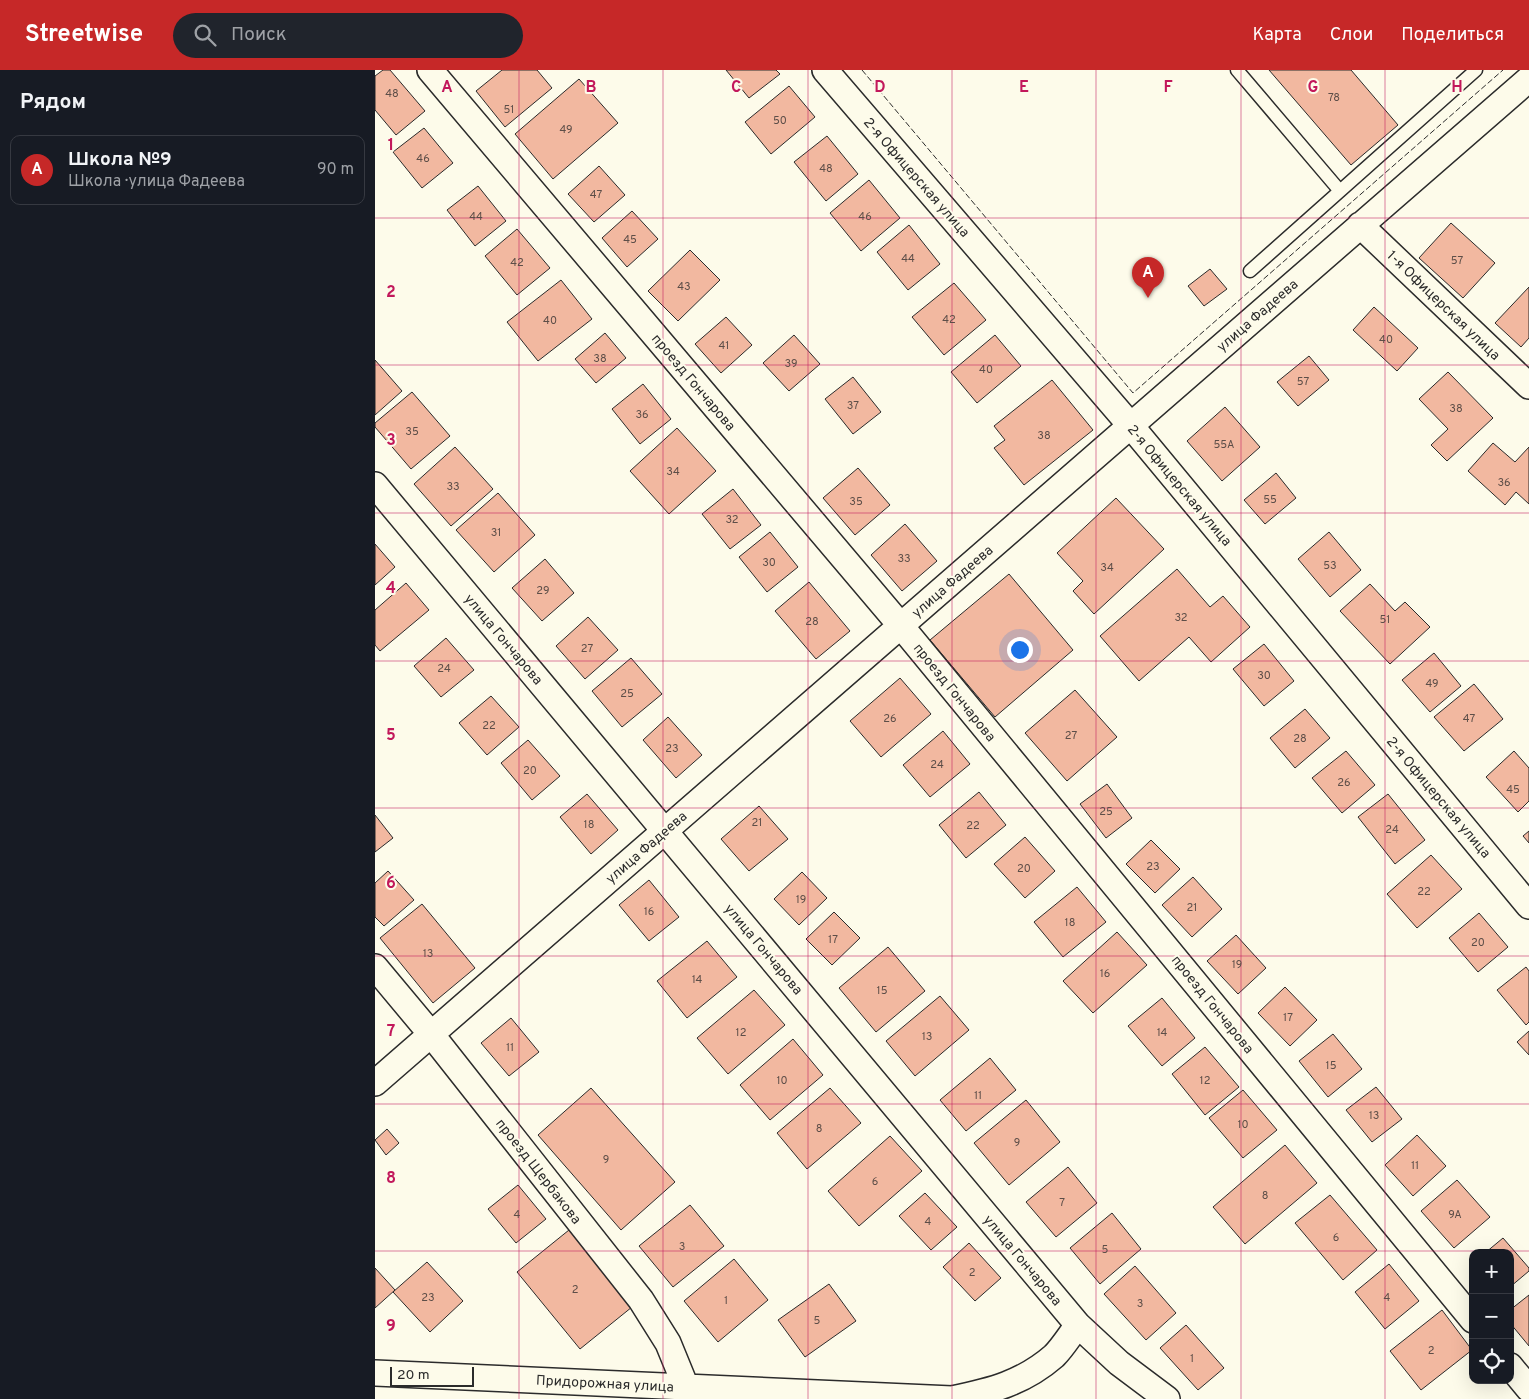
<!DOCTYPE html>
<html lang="ru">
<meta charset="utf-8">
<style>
body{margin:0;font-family:Overpass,sans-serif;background:#20242c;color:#f1f3f6}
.controls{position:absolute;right:15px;bottom:15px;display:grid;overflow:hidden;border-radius:10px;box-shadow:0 5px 20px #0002}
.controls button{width:45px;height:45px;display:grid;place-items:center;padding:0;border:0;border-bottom:1px solid #363941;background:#171b24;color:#f1f3f6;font:25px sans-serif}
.scale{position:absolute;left:15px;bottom:12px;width:84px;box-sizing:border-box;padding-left:5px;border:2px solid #2b2b2b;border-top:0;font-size:14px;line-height:18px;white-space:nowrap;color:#2b2b2b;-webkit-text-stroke:4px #fdfbea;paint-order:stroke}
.you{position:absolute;left:644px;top:579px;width:18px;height:18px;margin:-12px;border:4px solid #fff;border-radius:50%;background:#1a73e8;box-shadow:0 0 0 8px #1a73e833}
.badge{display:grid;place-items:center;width:32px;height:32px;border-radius:50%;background:#c62828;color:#fff;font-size:16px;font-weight:700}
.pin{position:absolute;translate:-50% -41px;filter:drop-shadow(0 1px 2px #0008)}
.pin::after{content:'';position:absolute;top:26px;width:18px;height:15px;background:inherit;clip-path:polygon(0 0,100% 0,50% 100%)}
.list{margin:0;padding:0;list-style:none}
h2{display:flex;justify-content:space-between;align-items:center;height:65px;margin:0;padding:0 20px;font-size:21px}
h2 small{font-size:16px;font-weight:400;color:#9ea1a6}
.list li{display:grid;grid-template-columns:32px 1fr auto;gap:15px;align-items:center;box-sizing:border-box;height:70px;margin:0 10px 10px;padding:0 10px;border:1px solid #363941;border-radius:10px}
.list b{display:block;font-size:19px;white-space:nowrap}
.list p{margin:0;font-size:16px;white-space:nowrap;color:#9ea1a6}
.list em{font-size:16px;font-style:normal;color:#9ea1a6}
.icon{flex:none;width:28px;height:28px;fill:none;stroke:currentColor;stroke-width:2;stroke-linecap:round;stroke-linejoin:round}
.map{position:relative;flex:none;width:1154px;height:1329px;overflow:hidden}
header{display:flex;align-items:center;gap:30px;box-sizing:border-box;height:70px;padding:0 25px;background:#c62828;color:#fff}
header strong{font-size:24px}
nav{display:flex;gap:28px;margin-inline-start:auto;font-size:18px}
.search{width:350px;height:45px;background:#20242c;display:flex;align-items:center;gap:12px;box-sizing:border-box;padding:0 18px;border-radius:28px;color:#9ea1a6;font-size:19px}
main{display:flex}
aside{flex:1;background:#171b24}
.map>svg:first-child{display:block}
.building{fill:#f2b8a0;stroke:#2b2b2b}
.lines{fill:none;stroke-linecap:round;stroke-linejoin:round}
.lane-casing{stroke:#2b2b2b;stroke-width:15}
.street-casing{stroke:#2b2b2b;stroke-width:28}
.lane{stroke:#fdfbea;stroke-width:12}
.street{stroke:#fdfbea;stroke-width:25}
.fence{stroke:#2b2b2b;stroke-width:1;stroke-dasharray:6 2.5;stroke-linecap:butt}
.grid{fill:none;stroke:#c2185b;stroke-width:1;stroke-opacity:0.55}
.labels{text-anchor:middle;stroke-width:4;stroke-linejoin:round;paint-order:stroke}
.number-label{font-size:11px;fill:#5d4e48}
.street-label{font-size:14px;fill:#2b2b2b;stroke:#fdfbea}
.grid-label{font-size:16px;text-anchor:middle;font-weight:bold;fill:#c2185b;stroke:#fdfbea;stroke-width:4;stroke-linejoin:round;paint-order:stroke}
</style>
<header>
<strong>Streetwise</strong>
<div class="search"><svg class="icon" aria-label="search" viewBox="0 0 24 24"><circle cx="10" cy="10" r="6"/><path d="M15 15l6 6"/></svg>Поиск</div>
<nav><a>Карта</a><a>Слои</a><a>Поделиться</a></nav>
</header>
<main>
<aside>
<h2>Рядом<small></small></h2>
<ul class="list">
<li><span class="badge">A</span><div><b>Школа №9</b><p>Школа · улица Фадеева</p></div><em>90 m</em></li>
</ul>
</aside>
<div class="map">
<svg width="1154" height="1329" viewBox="0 0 1154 1329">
<rect width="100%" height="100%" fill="#fdfbea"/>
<path class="building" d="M 8,0 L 15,0 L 50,41 L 21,65 L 0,40 L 0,6 Z
M 127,0 L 162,0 L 177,18 L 130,57 L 101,21 Z
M 351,0 L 401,0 L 405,4 L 374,28 Z
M 894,0 L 976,0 L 1023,55 L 976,95 Z
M 204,9 L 243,53 L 178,109 L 140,64 Z
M 414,16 L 440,47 L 396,84 L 370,52 Z
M 49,58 L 78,93 L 47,118 L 18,82 Z
M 452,66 L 483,104 L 451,131 L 419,92 Z
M 224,96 L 250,125 L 219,152 L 193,124 Z
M 494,110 L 525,148 L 486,181 L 455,143 Z
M 103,116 L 131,151 L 100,176 L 72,140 Z
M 257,141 L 283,169 L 252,197 L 227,168 Z
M 1076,153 L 1120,193 L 1088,228 L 1044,188 Z
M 534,155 L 565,194 L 533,220 L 502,182 Z
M 142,159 L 175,198 L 142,225 L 110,186 Z
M 315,180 L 345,210 L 303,251 L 273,221 Z
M 835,199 L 852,219 L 829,236 L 813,216 Z
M 186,210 L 217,249 L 163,291 L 132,252 Z
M 579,213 L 611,250 L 569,285 L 537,247 Z
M 1154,217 L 1154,268 L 1146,277 L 1120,253 Z
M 999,237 L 1043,278 L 1022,301 L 978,260 Z
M 351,247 L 377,275 L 346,303 L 320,274 Z
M 230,263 L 251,288 L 221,313 L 200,289 Z
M 419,265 L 445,294 L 414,321 L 388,293 Z
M 620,265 L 646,296 L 602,333 L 576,302 Z
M 934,286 L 954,310 L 923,336 L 902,312 Z
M 0,290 L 27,321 L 0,345 Z
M 1073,302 L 1118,348 L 1072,391 L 1056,375 L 1073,359 L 1044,329 Z
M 478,307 L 506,342 L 478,364 L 450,329 Z
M 677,310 L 718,360 L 649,415 L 619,378 L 630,370 L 619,356 Z
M 268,314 L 296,349 L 265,374 L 237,339 Z
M 37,322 L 75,366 L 36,399 L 0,357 L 0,353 Z
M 850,337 L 885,377 L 847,411 L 812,371 Z
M 302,358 L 341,401 L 294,444 L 255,401 Z
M 1118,373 L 1140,392 L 1154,377 L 1154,434 L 1141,422 L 1130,435 L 1093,401 Z
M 80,377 L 118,419 L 76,456 L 39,414 Z
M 483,398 L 515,435 L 480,465 L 448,428 Z
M 901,403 L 921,428 L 890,454 L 869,430 Z
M 358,419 L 386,455 L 355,479 L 327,444 Z
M 123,423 L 160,465 L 119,502 L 81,460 Z
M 741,428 L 789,479 L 719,544 L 698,521 L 708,511 L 682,483 Z
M 530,454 L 562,491 L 527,521 L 496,485 Z
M 395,462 L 423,497 L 392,522 L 364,487 Z
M 954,462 L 986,500 L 955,527 L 923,489 Z
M 0,474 L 20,497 L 0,515 Z
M 170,489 L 199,523 L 167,551 L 137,518 Z
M 802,499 L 835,537 L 848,526 L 875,557 L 836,592 L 814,567 L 764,611 L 725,566 Z
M 634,504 L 698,580 L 620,647 L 555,570 Z
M 434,512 L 475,561 L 441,589 L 400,541 Z
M 31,513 L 54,540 L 5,581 L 0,575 L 0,540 Z
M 995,514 L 1020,541 L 1030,532 L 1055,557 L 1015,594 L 965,541 Z
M 213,547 L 243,580 L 210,609 L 181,576 Z
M 71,568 L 99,600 L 66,627 L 39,596 Z
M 889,574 L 919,611 L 889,636 L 858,599 Z
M 1059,583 L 1086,616 L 1055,642 L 1027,610 Z
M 256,588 L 287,624 L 247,657 L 217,621 Z
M 525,608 L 556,644 L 506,687 L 475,651 Z
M 1099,614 L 1128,649 L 1089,681 L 1059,647 Z
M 700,620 L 742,667 L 692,711 L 650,663 Z
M 116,626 L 144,657 L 112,685 L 84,653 Z
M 930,639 L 955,668 L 920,698 L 895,668 Z
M 293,647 L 327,685 L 301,708 L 268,670 Z
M 568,661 L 595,694 L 555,727 L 528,695 Z
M 153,670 L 185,706 L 157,730 L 126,693 Z
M 971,681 L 1000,715 L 967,743 L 937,708 Z
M 1139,681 L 1154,698 L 1154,731 L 1143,742 L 1111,707 Z
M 732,714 L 757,748 L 731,768 L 705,734 Z
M 604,722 L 631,755 L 591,788 L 564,755 Z
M 212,724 L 243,760 L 216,784 L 185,747 Z
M 1013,724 L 1050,770 L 1020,794 L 983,747 Z
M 384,736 L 413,769 L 374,801 L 346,769 Z
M 0,745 L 18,768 L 0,782 Z
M 1154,761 L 1154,773 L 1148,766 Z
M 650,767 L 680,801 L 650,828 L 619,794 Z
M 776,770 L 805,799 L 780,823 L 751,794 Z
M 1056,785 L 1087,819 L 1042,858 L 1012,824 Z
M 13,801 L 39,830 L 9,856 L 0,847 L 0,813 Z
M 427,802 L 452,828 L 424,855 L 399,829 Z
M 818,807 L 847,839 L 817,867 L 787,835 Z
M 274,810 L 304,847 L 274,871 L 244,835 Z
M 702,817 L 731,852 L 688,887 L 659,852 Z
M 47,834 L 100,898 L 58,933 L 5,868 Z
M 459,842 L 485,868 L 457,895 L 431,869 Z
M 1104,843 L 1133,877 L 1103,902 L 1074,868 Z
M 742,862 L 772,895 L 718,943 L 688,911 Z
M 861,865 L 891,898 L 863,924 L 832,891 Z
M 332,871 L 362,907 L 312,948 L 282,911 Z
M 513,877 L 550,921 L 501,962 L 464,918 Z
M 1151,897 L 1154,901 L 1154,952 L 1151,955 L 1122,920 Z
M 910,917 L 942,950 L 915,976 L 883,943 Z
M 379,920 L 410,955 L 353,1004 L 322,968 Z
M 565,926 L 594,960 L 540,1006 L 511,971 Z
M 787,928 L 820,968 L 787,996 L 753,956 Z
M 136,948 L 164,982 L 134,1006 L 106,973 Z
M 1154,961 L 1154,985 L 1142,972 Z
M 958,964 L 987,999 L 953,1027 L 924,991 Z
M 418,969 L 448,1005 L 395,1050 L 365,1015 Z
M 830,977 L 864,1017 L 830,1045 L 797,1004 Z
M 615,988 L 641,1020 L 591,1061 L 565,1030 Z
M 1001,1017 L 1027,1049 L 997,1072 L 971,1040 Z
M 216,1018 L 300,1112 L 246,1160 L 163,1065 Z
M 455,1018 L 486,1053 L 432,1099 L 402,1063 Z
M 868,1020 L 902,1060 L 868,1088 L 834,1048 Z
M 651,1030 L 685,1072 L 634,1115 L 599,1073 Z
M 12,1059 L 24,1073 L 11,1085 L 0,1070 Z
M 1042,1065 L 1071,1096 L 1038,1126 L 1010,1095 Z
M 515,1066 L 547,1101 L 484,1156 L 453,1121 Z
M 910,1075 L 942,1113 L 870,1174 L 838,1137 Z
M 693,1097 L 722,1133 L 681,1167 L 651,1132 Z
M 1082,1110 L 1115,1147 L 1079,1178 L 1046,1141 Z
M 143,1115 L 171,1149 L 141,1173 L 113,1139 Z
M 550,1123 L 582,1157 L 556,1180 L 524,1146 Z
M 955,1125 L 1002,1180 L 968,1210 L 920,1153 Z
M 315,1135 L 349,1176 L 298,1217 L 264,1176 Z
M 737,1143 L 766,1179 L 725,1214 L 695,1178 Z
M 194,1160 L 257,1237 L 205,1279 L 142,1202 Z
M 1128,1168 L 1154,1198 L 1154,1201 L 1135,1217 L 1135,1183 L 1110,1183 Z
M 594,1173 L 626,1208 L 600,1231 L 568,1197 Z
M 359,1189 L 393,1230 L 343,1272 L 309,1231 Z
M 52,1192 L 88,1231 L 55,1262 L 18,1222 Z
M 1014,1194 L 1044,1231 L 1010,1259 L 980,1222 Z
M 760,1196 L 801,1243 L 771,1270 L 729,1224 Z
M 0,1198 L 20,1220 L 0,1238 Z
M 454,1214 L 481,1251 L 430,1287 L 403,1250 Z
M 1154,1225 L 1154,1276 L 1135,1253 L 1135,1240 Z
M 1067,1240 L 1097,1280 L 1046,1320 L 1015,1281 Z
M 811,1255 L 849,1298 L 823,1320 L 785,1278 Z"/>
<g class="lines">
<defs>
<path id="lane" d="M 862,0 L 965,121
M 875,201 L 1101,0"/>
<path id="street" d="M 55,0 L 526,556 L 1098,1250
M 450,0 L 756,356 L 1154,836
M 985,155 L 1154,316
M 0,415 L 703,1255 L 744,1293 L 792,1329
M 0,897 L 56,964 L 266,1230 L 293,1273 L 311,1317
M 0,1013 L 1154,9
M 1135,1296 L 1154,1319
M 0,1303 L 577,1329 C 616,1321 648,1313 679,1286 C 688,1277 695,1265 703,1255"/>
</defs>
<use href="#lane" class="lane-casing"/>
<use href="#street" class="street-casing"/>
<use href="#lane" class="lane"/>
<use href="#street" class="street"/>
<path class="fence" d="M 487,0 L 758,323 L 1128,0"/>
</g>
<path class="grid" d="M 144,0 L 144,1329M 288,0 L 288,1329M 433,0 L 433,1329M 577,0 L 577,1329M 721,0 L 721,1329M 866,0 L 866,1329M 1010,0 L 1010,1329M 0,148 L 1154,148M 0,295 L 1154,295M 0,443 L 1154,443M 0,591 L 1154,591M 0,738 L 1154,738M 0,886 L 1154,886M 0,1034 L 1154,1034M 0,1181 L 1154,1181"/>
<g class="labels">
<g class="number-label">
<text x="17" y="27">48</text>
<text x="959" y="31">78</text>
<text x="134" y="43">51</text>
<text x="405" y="54">50</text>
<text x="191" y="63">49</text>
<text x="48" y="92">46</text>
<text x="451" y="102">48</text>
<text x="221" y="128">47</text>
<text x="101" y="150">44</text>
<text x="490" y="150">46</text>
<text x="255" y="173">45</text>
<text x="533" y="192">44</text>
<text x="1082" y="194">57</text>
<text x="142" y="196">42</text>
<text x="309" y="220">43</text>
<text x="574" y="253">42</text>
<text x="175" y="254">40</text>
<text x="1011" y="273">40</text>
<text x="349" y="279">41</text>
<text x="225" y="292">38</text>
<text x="416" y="297">39</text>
<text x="611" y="303">40</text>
<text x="928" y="315">57</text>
<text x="478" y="339">37</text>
<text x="1081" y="342">38</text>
<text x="267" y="348">36</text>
<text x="37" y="365">35</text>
<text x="669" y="369">38</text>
<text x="849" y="378">55А</text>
<text x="298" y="405">34</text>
<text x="1129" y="416">36</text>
<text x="78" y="420">33</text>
<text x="895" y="433">55</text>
<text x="481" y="435">35</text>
<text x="357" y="453">32</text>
<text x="121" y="466">31</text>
<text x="529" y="492">33</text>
<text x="394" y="496">30</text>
<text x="955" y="499">53</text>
<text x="732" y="501">34</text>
<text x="168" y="524">29</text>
<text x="806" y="551">32</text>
<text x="1010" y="553">51</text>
<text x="437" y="555">28</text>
<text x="212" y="582">27</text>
<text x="69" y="602">24</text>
<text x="889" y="609">30</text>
<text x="1057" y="617">49</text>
<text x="252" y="627">25</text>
<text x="515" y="652">26</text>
<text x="1094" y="652">47</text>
<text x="114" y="659">22</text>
<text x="696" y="669">27</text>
<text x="925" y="672">28</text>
<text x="297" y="682">23</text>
<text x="562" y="698">24</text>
<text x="155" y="704">20</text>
<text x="969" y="716">26</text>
<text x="1138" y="723">45</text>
<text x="731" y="745">25</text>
<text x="382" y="756">21</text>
<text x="214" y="758">18</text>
<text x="598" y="759">22</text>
<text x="1017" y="763">24</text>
<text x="778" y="800">23</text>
<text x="649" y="802">20</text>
<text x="1049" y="825">22</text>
<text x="426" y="833">19</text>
<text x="817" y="841">21</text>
<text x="274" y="845">16</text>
<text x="695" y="856">18</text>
<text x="458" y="873">17</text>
<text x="1103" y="876">20</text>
<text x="53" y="887">13</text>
<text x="862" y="898">19</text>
<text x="730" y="907">16</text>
<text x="322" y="913">14</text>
<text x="507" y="924">15</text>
<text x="913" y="951">17</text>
<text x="366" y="966">12</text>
<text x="787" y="966">14</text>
<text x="552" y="970">13</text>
<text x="135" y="981">11</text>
<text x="956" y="999">15</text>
<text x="407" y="1014">10</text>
<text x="830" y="1014">12</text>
<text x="603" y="1029">11</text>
<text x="999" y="1049">13</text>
<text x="868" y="1058">10</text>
<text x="444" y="1062">8</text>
<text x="642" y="1076">9</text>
<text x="231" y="1093">9</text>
<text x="1040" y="1099">11</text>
<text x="500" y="1115">6</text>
<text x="890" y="1129">8</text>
<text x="687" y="1136">7</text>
<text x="142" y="1148">4</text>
<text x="1080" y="1148">9А</text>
<text x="553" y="1155">4</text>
<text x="961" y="1171">6</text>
<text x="307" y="1180">3</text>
<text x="730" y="1183">5</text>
<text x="597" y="1206">2</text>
<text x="200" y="1223">2</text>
<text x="53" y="1231">23</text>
<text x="1012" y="1231">4</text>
<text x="351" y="1234">1</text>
<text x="765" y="1237">3</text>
<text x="442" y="1254">5</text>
<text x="1056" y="1284">2</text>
<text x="817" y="1292">1</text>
</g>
<g class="street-label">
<text transform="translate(542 107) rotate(49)" y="5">2-я Офицерская улица</text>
<text transform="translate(1069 235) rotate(44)" y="5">1-я Офицерская улица</text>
<text transform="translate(882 245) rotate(-41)" y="5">улица Фадеева</text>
<text transform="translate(319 312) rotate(50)" y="5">проезд Гончарова</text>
<text transform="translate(805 415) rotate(50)" y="5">2-я Офицерская улица</text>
<text transform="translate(577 511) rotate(-41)" y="5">улица Фадеева</text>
<text transform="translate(129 569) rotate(50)" y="5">улица Гончарова</text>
<text transform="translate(580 622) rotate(51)" y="5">проезд Гончарова</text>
<text transform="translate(1064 727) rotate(50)" y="5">2-я Офицерская улица</text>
<text transform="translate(271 777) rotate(-41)" y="5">улица Фадеева</text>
<text transform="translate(389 879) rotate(50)" y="5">улица Гончарова</text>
<text transform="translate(838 934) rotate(51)" y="5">проезд Гончарова</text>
<text transform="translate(164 1101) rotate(52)" y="5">проезд Щербакова</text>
<text transform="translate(648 1190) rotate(50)" y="5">улица Гончарова</text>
<text transform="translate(230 1313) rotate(3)" y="5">Придорожная улица</text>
</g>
</g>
<g class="grid-label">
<text x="72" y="22">A</text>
<text x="216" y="22">B</text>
<text x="361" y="22">C</text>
<text x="505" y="22">D</text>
<text x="649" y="22">E</text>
<text x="793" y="22">F</text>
<text x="938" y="22">G</text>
<text x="1082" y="22">H</text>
<text x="16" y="80">1</text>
<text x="16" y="227">2</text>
<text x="16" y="375">3</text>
<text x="16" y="523">4</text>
<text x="16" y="670">5</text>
<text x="16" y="818">6</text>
<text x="16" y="966">7</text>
<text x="16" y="1113">8</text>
<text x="16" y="1261">9</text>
</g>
</svg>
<div class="controls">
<button>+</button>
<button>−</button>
<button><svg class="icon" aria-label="locate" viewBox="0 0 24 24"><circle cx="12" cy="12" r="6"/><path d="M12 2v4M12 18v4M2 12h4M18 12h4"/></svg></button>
</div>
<div class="scale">20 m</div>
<div class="you"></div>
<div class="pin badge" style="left:773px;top:228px">A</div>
</div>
</main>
